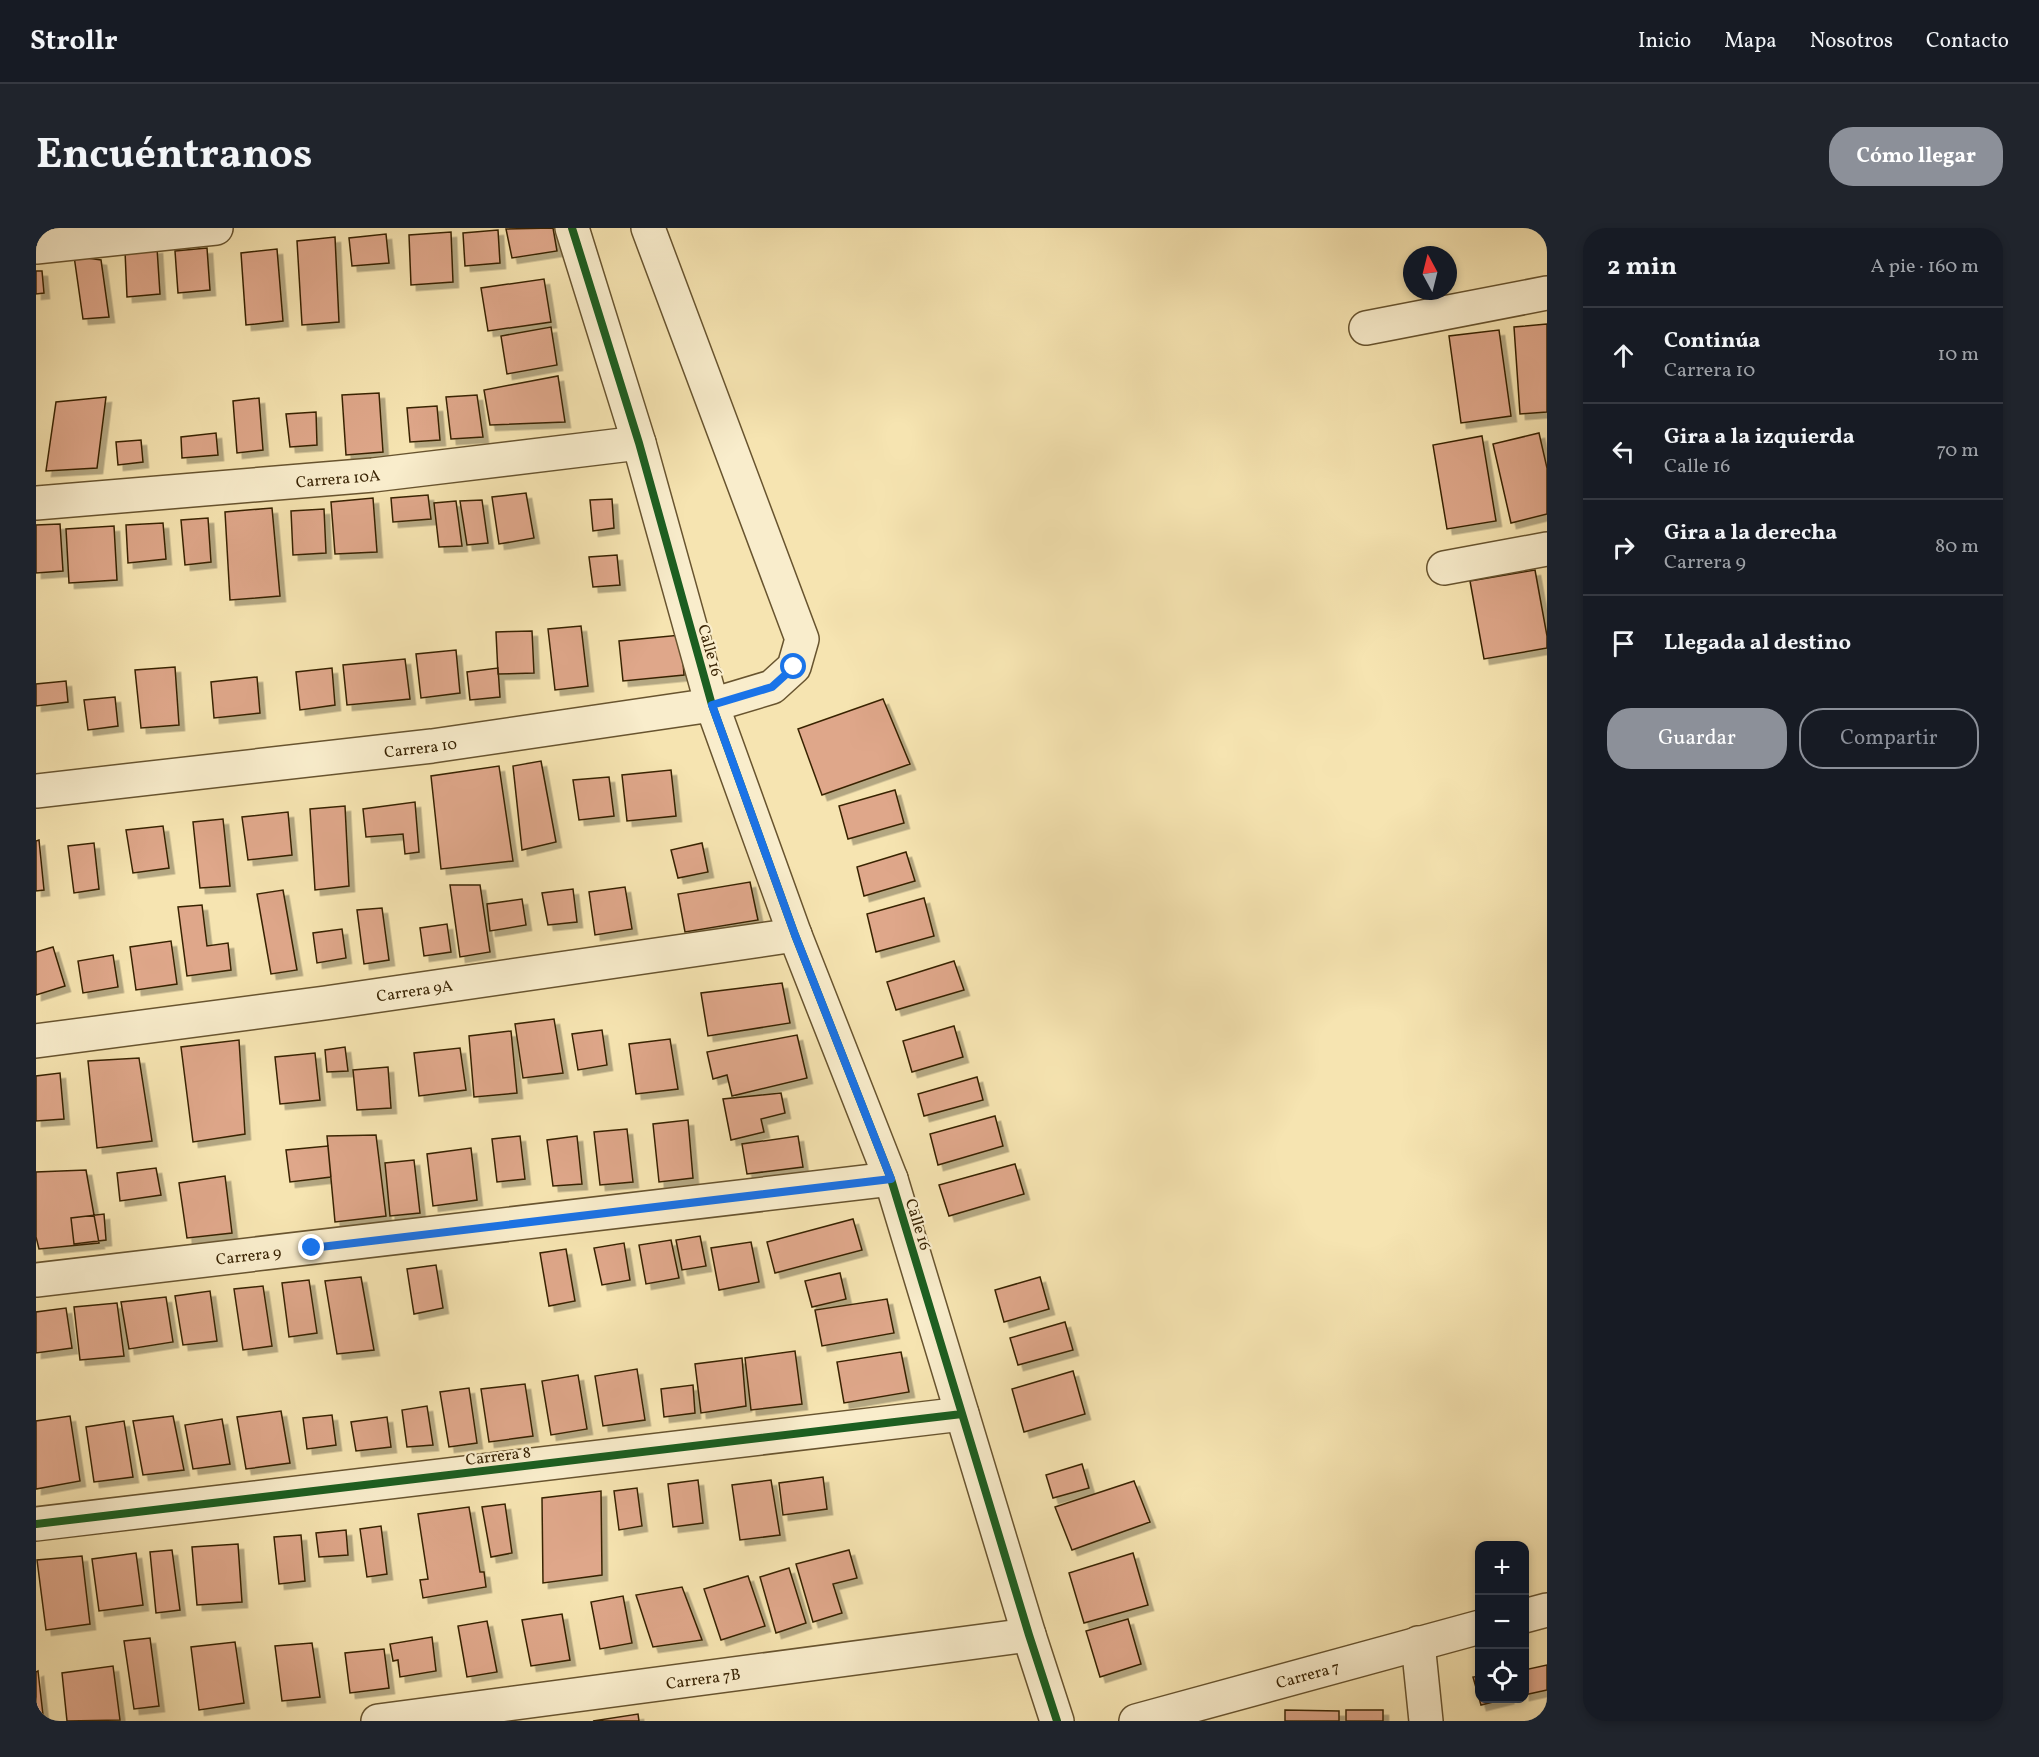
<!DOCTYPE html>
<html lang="es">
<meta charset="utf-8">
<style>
body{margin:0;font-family:Vollkorn,serif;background:#20242c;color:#f1f3f6}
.controls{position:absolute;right:18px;bottom:18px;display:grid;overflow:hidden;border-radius:12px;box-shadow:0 3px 9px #0003}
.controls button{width:54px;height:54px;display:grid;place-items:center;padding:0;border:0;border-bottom:2px solid #363941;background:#171b24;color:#f1f3f6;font:30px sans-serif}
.compass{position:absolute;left:1367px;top:18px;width:54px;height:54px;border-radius:50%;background:#171b24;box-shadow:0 3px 9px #0003;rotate:353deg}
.stop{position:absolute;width:18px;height:18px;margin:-14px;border:4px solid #1a73e8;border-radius:50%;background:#fff}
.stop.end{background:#1a73e8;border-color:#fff;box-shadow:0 2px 6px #0008}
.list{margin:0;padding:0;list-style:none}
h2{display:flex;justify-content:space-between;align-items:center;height:78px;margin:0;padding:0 24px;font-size:26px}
h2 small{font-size:20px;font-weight:400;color:#9ea1a6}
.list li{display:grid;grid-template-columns:39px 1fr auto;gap:18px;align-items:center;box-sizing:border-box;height:96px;padding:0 24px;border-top:2px solid #363941}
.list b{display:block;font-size:22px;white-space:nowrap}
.list p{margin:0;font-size:20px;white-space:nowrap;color:#9ea1a6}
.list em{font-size:20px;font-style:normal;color:#9ea1a6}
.actions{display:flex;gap:12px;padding:18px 24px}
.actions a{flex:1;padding:14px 0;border:2px solid #8c9099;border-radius:24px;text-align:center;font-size:21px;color:#8c9099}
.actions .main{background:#8c9099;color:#fff}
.icon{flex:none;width:33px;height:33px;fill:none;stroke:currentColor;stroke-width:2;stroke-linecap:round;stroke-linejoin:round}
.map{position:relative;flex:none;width:1511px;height:1493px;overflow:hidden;border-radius:24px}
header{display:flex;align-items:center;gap:36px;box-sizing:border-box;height:84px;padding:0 30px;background:#171b24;border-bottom:2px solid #363941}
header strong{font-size:28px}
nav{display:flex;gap:33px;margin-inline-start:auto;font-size:21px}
.intro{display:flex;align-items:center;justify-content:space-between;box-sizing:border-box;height:144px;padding:0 36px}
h1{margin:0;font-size:42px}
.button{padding:15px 27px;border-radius:24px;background:#8c9099;color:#fff;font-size:21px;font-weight:700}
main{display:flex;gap:36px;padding:0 36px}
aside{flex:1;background:#171b24;border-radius:24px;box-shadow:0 3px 9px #0003}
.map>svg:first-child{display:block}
.building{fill:#dfa78a;stroke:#392404;stroke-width:1.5;filter:url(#shadow)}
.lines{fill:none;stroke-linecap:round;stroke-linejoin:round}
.minor-casing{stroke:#68542f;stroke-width:36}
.tertiary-casing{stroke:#68542f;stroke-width:36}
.minor{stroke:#f9edcc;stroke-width:33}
.tertiary{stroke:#f9edcc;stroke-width:33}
.cycleway-casing{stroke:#f9edcc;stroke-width:11}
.cycleway{stroke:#1b5e20;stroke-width:8}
.route{stroke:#1a73e8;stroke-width:8}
.labels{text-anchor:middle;stroke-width:4.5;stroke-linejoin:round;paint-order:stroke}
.street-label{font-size:16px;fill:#392404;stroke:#f9edcc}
</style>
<header>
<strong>Strollr</strong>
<nav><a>Inicio</a><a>Mapa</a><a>Nosotros</a><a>Contacto</a></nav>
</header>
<div class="intro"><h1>Encuéntranos</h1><a class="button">Cómo llegar</a></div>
<main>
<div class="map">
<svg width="1511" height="1493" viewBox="0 0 1511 1493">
<defs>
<filter id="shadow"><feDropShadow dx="5.5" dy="5.5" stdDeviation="0" flood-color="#0004"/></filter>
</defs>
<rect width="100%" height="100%" fill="#f6e4b1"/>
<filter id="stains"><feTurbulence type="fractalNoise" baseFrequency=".00333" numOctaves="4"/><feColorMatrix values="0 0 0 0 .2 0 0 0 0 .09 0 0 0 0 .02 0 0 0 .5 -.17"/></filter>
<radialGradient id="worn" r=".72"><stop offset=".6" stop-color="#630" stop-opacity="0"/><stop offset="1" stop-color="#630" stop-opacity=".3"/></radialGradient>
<path class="building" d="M 517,0 L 521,23 L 476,30 L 470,1 Z
M 462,2 L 464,35 L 429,38 L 427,5 Z
M 415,4 L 417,54 L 375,57 L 373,7 Z
M 350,6 L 353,35 L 316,38 L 313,10 Z
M 299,9 L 303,94 L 266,97 L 261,13 Z
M 121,20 L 124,66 L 91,69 L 89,23 Z
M 171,20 L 174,62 L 142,65 L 139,23 Z
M 241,21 L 247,93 L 210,97 L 205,25 Z
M 38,28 L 65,32 L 73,89 L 47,91 Z
M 0,43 L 6,43 L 8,65 L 0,66 Z
M 508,51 L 515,94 L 452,103 L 445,60 Z
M 1511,96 L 1511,184 L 1484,186 L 1478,99 Z
M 515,99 L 521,137 L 471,146 L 465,108 Z
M 1463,102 L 1475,188 L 1425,195 L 1413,108 Z
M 522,148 L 529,194 L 454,197 L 448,162 Z
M 343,165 L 347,224 L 310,227 L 306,167 Z
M 441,167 L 447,209 L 415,211 L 410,169 Z
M 70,169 L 61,240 L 10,243 L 20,174 Z
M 223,170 L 227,222 L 201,225 L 197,173 Z
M 401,178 L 404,212 L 374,214 L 371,180 Z
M 280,184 L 281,217 L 254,219 L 250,186 Z
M 180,205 L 182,227 L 146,230 L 145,209 Z
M 1503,205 L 1511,240 L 1511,286 L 1475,295 L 1457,216 Z
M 1446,208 L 1460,293 L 1411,301 L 1397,217 Z
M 105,212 L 107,234 L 82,237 L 80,214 Z
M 490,265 L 498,310 L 463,316 L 456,269 Z
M 392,267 L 395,291 L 357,294 L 355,270 Z
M 337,270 L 341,324 L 299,326 L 295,274 Z
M 576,271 L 578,300 L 557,303 L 554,272 Z
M 446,272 L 452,315 L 431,317 L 424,273 Z
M 420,273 L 426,318 L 403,319 L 398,275 Z
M 236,280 L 244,368 L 194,372 L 189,284 Z
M 288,281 L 290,325 L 257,327 L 255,283 Z
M 172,290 L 175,334 L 149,337 L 145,292 Z
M 127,295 L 130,331 L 92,335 L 90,297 Z
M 24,296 L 27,343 L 0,345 L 0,297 Z
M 78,298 L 81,352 L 33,355 L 30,301 Z
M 581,327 L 584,357 L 557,359 L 553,329 Z
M 1499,342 L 1511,408 L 1511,420 L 1448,431 L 1434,353 Z
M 545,398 L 552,458 L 519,462 L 512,401 Z
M 496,403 L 498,445 L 462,446 L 460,404 Z
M 645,407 L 648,447 L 587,453 L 583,413 Z
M 420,422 L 424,465 L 385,470 L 380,426 Z
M 369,431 L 374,471 L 311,477 L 307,437 Z
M 139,439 L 143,497 L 105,500 L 99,442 Z
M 296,440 L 299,477 L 264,482 L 260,444 Z
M 462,440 L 464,469 L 434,472 L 431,444 Z
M 221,449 L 224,485 L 178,490 L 175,454 Z
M 30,453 L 32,474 L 0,478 L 0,456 Z
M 79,469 L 82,498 L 52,502 L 48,472 Z
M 847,471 L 874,536 L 786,567 L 762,501 Z
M 505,533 L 520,614 L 486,622 L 477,538 Z
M 463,538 L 477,633 L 405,641 L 395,548 Z
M 635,542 L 640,588 L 591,593 L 586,547 Z
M 573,549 L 578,588 L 543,592 L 537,552 Z
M 859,562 L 868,595 L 812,611 L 803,578 Z
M 379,574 L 383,624 L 369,626 L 367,606 L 330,609 L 327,581 Z
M 309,578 L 313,658 L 279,662 L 274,581 Z
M 252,584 L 256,627 L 212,632 L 206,589 Z
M 187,591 L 194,658 L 164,660 L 157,594 Z
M 127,598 L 133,640 L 97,645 L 90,602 Z
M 3,612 L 8,662 L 0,663 L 0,613 Z
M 58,615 L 63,661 L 38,665 L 32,618 Z
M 666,615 L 672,644 L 642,650 L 635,622 Z
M 870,624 L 879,653 L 828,668 L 821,639 Z
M 714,654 L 722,692 L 649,704 L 642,666 Z
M 414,657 L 444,657 L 454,724 L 424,729 Z
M 589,659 L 596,701 L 559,707 L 553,664 Z
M 537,661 L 541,694 L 512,697 L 506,665 Z
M 247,662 L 261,742 L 235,746 L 221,666 Z
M 888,670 L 898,708 L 840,724 L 831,686 Z
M 486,671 L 490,697 L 454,703 L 451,676 Z
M 166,677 L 171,718 L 192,715 L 195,742 L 151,748 L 142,679 Z
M 346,680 L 353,732 L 328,736 L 321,682 Z
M 411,696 L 415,724 L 388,728 L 384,700 Z
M 306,701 L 310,730 L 281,735 L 277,705 Z
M 135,713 L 141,756 L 100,762 L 94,719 Z
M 17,719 L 29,758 L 0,767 L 0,724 Z
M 77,727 L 82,759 L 47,765 L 42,733 Z
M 918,733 L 928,762 L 860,782 L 851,754 Z
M 746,755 L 754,795 L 672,808 L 665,765 Z
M 518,791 L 527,845 L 487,850 L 479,796 Z
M 918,798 L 927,829 L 876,844 L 867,813 Z
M 566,802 L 571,837 L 542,842 L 536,806 Z
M 475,803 L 481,865 L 438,869 L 433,808 Z
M 761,807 L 771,850 L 696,868 L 691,847 L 677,851 L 671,824 Z
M 634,811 L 642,861 L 600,866 L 593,816 Z
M 203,812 L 209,906 L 157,914 L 145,819 Z
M 309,819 L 312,843 L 291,844 L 289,822 Z
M 424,820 L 430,862 L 383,868 L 378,825 Z
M 279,825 L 284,872 L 244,876 L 239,829 Z
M 103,830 L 116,913 L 61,920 L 52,833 Z
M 352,839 L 355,880 L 321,882 L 317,842 Z
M 24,845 L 28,891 L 0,893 L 0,848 Z
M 941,849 L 947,872 L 888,888 L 882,866 Z
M 745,865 L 749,885 L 725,891 L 728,904 L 695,912 L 687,871 Z
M 959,888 L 967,918 L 902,937 L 894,906 Z
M 652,892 L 657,950 L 623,954 L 617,896 Z
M 591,901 L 597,954 L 564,957 L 558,904 Z
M 340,907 L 350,988 L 299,994 L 291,908 Z
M 484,908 L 489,951 L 461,954 L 456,911 Z
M 541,908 L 546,956 L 517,958 L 511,912 Z
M 762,908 L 767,939 L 711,946 L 706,916 Z
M 292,918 L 295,949 L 254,954 L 250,922 Z
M 435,920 L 441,972 L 397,978 L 391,926 Z
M 378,932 L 384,985 L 354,988 L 349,935 Z
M 979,936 L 988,966 L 913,988 L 903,957 Z
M 120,940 L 125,967 L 84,973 L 81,945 Z
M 50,942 L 63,1015 L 3,1021 L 0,1009 L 0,944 Z
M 189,948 L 196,1005 L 151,1010 L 143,955 Z
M 68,986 L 70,1012 L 38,1016 L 35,990 Z
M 817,991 L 826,1022 L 739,1045 L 731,1014 Z
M 664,1008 L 670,1038 L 646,1042 L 640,1012 Z
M 635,1012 L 643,1050 L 610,1056 L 603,1017 Z
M 715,1014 L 723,1054 L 683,1062 L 675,1020 Z
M 588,1015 L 594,1052 L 566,1057 L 558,1020 Z
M 530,1021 L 539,1073 L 513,1078 L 504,1025 Z
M 400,1037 L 407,1080 L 378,1086 L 371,1041 Z
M 804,1045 L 810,1071 L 776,1079 L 769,1053 Z
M 325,1049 L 338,1122 L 301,1126 L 289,1053 Z
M 1004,1049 L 1013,1081 L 968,1094 L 959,1062 Z
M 273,1052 L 281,1105 L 253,1109 L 246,1055 Z
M 227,1058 L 236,1118 L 207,1122 L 198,1061 Z
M 174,1063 L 181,1113 L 147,1117 L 139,1068 Z
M 130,1069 L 137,1114 L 93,1121 L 85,1074 Z
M 851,1071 L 858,1105 L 786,1118 L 779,1082 Z
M 81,1075 L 88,1128 L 44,1132 L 38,1079 Z
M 30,1080 L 36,1120 L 0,1125 L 0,1084 Z
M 1029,1094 L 1037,1122 L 982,1137 L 974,1110 Z
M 759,1123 L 766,1176 L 715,1182 L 709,1130 Z
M 865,1124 L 873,1164 L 808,1175 L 801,1134 Z
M 706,1130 L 710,1178 L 665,1185 L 659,1136 Z
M 601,1141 L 609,1192 L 567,1198 L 559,1148 Z
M 1037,1143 L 1049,1186 L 988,1204 L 976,1161 Z
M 542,1147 L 551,1201 L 515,1207 L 506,1153 Z
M 489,1156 L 497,1208 L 453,1214 L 445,1161 Z
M 657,1157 L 659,1185 L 628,1189 L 625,1161 Z
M 433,1160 L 441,1215 L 413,1219 L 404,1164 Z
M 391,1178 L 397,1217 L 371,1219 L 366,1182 Z
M 245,1183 L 254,1235 L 210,1241 L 201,1189 Z
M 296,1187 L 300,1217 L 271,1221 L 267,1190 Z
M 34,1188 L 44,1253 L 0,1261 L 0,1193 Z
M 137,1188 L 148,1242 L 107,1247 L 97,1193 Z
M 351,1189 L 355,1219 L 320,1223 L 315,1194 Z
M 186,1191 L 194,1236 L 157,1241 L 149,1197 Z
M 88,1193 L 97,1249 L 58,1254 L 50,1199 Z
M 1046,1236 L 1053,1260 L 1017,1270 L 1010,1247 Z
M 787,1249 L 791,1281 L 747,1287 L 743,1255 Z
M 662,1252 L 667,1295 L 637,1299 L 632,1256 Z
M 735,1252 L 744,1307 L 704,1312 L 696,1257 Z
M 1098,1253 L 1114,1294 L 1036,1322 L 1019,1279 Z
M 601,1260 L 606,1298 L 583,1302 L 578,1263 Z
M 565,1263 L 566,1347 L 507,1355 L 506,1270 Z
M 469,1276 L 476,1325 L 455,1329 L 446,1279 Z
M 433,1279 L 444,1344 L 448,1344 L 450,1359 L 387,1370 L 384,1352 L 392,1351 L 382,1286 Z
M 345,1298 L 351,1346 L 331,1349 L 324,1301 Z
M 310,1302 L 312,1327 L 283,1329 L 280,1305 Z
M 265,1307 L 269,1353 L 243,1356 L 238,1309 Z
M 202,1316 L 206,1374 L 161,1377 L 156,1319 Z
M 136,1322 L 144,1382 L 120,1385 L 114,1324 Z
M 813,1322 L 821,1350 L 797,1356 L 806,1385 L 777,1394 L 760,1336 Z
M 100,1325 L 107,1377 L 63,1383 L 56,1331 Z
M 1097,1325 L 1112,1377 L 1048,1395 L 1033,1345 Z
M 46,1328 L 54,1396 L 10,1402 L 1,1332 Z
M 753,1340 L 770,1395 L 740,1405 L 724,1349 Z
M 712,1348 L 729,1398 L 685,1412 L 668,1361 Z
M 646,1359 L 666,1412 L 617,1419 L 600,1367 Z
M 587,1368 L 596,1415 L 564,1421 L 555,1374 Z
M 526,1386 L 534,1432 L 495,1438 L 486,1392 Z
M 1092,1391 L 1105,1436 L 1064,1449 L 1050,1403 Z
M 451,1393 L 461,1444 L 431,1449 L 422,1398 Z
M 396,1409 L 400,1443 L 364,1449 L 362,1432 L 357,1433 L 354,1416 Z
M 114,1410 L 123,1478 L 98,1481 L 88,1413 Z
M 199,1414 L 208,1475 L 163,1482 L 155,1419 Z
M 276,1415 L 284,1469 L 246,1473 L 239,1418 Z
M 348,1421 L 353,1460 L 314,1465 L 309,1425 Z
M 1511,1437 L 1511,1462 L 1488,1467 L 1488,1442 Z
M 77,1438 L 84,1492 L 31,1493 L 26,1445 Z
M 2,1443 L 7,1487 L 0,1488 L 0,1444 Z
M 1444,1448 L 1444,1470 L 1473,1470 L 1445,1477 L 1437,1449 Z
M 1249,1482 L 1303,1483 L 1303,1493 L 1249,1493 Z
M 1310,1482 L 1347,1482 L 1347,1493 L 1310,1493 Z
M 602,1486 L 603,1493 L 557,1493 Z"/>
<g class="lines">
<defs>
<g id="minor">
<path d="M 536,0 L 603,215 L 676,477 L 759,707 L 855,951 L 993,1407 L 1021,1493"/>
<path d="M 0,19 L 180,0"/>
<path d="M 1330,100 L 1511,65"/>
<path id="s1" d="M 0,275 L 337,247 L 603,215"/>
<path d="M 1408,340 L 1511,321"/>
<path id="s2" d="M 0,563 L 396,518 L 676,477 L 736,459 L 758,439 L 766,411 L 612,0"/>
<path id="s3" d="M 0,813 L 289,775 L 759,707"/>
<path id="s4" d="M 0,1052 L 855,951"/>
<path d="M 0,1296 L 926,1186"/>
<path d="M 1382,1415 L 1390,1493"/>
<path id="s5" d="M 342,1493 L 993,1407"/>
</g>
<g id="tertiary">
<path d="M 1488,1388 L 1511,1382"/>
<path id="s6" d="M 1100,1493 L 1444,1399"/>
</g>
</defs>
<use href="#minor" class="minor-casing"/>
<use href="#tertiary" class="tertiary-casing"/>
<use href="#minor" class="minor"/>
<use href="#tertiary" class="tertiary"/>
<defs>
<path id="cycleway" d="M 536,0 L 603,215 L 676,477 L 759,707 L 855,951 L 993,1407 L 1021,1493
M 0,1296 L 926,1186"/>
</defs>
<use href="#cycleway" class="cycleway-casing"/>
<use href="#cycleway" class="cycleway"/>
</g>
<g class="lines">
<path class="route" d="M 276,1020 L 855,951 L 759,707 L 676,477 L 736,459 L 758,439"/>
</g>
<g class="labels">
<g class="street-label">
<text dy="6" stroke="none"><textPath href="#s1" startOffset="303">Carrera 10A</textPath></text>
<text transform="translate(675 422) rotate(74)" y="6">Calle 16</text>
<text dy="6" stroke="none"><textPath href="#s2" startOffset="387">Carrera 10</textPath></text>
<text dy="6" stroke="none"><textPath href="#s3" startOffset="382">Carrera 9A</textPath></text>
<text transform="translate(883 996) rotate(73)" y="6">Calle 16</text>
<text dy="6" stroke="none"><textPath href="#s4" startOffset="214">Carrera 9</textPath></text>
<text transform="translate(462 1227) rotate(-7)" y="6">Carrera 8</text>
<text dy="6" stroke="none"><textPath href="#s6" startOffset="178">Carrera 7</textPath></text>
<text dy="6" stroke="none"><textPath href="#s5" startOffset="328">Carrera 7B</textPath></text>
</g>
</g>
<rect width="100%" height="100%" filter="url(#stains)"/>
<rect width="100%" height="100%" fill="url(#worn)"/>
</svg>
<div class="controls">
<button>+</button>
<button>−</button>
<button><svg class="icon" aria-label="locate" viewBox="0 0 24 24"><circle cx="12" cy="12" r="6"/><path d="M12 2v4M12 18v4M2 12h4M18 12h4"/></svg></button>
</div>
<svg class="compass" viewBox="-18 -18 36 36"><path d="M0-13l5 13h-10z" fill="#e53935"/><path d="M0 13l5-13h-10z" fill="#9ea1a6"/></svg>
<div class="stop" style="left:758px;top:439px"></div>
<div class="stop end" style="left:276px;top:1020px"></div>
</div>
<aside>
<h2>2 min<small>A pie · 160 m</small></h2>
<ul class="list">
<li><svg class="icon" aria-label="ahead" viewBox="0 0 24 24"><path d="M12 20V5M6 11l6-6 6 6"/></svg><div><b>Continúa</b><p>Carrera 10</p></div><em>10 m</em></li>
<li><svg class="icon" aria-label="left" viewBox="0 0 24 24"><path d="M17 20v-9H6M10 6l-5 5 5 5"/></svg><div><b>Gira a la izquierda</b><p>Calle 16</p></div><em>70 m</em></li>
<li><svg class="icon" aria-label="right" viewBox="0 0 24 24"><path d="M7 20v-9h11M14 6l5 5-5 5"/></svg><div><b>Gira a la derecha</b><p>Carrera 9</p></div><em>80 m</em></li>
<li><svg class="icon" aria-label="arrive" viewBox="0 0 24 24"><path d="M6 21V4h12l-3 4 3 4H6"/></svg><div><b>Llegada al destino</b></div></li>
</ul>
<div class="actions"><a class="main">Guardar</a><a>Compartir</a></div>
</aside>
</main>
